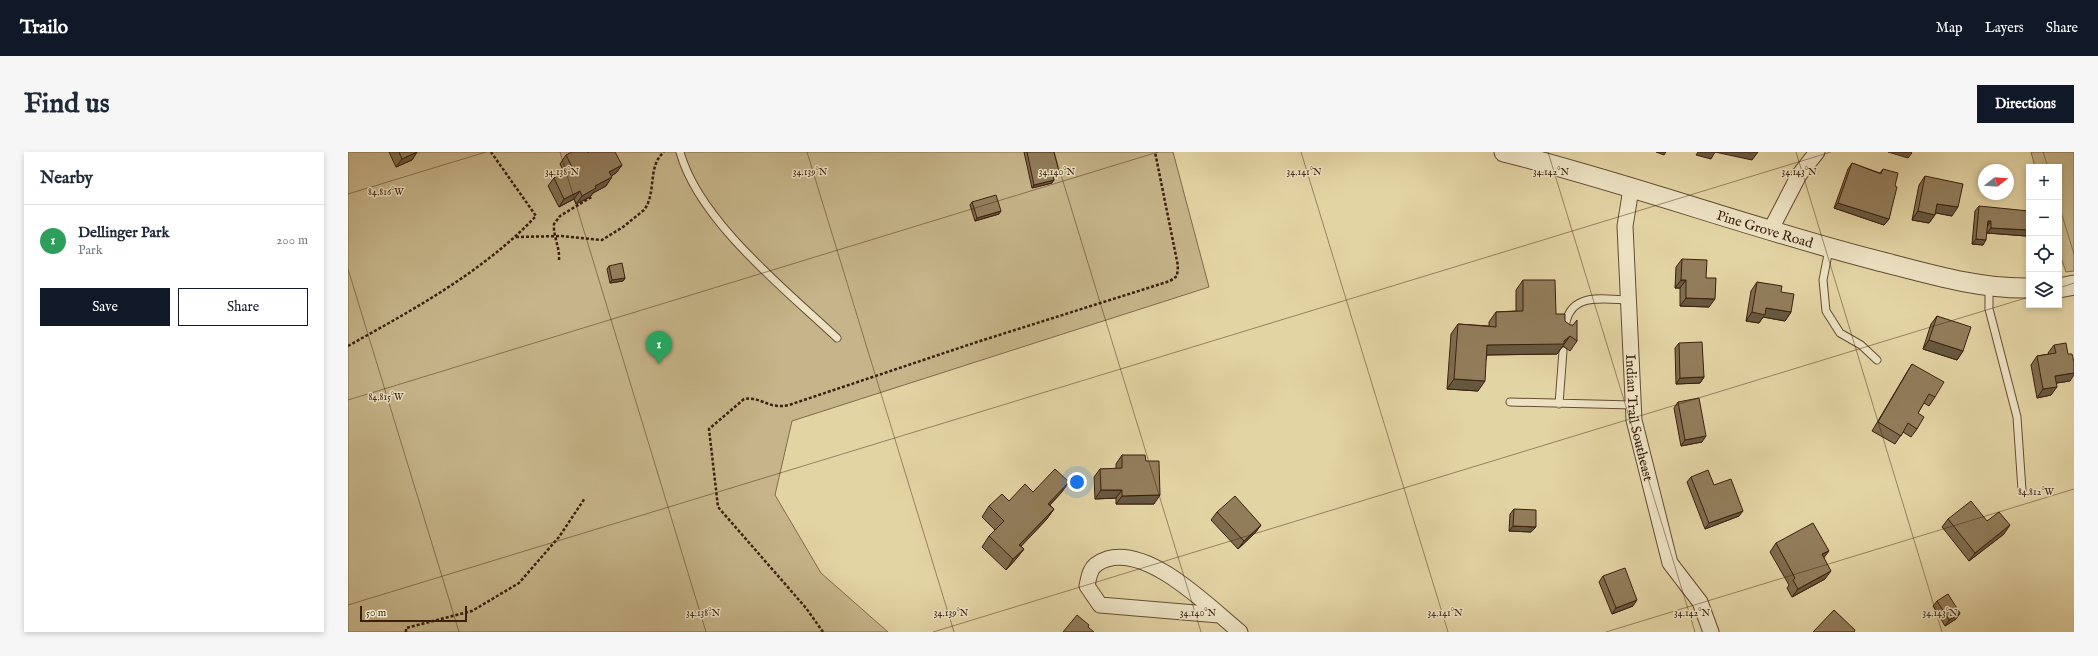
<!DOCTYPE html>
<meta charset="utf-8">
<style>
body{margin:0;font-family:"IM FELL English",serif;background:#f6f6f7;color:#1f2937}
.controls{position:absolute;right:12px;top:12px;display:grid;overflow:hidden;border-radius:0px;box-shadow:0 2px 6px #0003}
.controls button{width:36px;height:36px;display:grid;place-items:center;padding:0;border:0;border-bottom:1px solid #e0e1e3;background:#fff;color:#1f2937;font:20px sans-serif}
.compass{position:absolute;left:1630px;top:12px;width:36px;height:36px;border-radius:50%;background:#fff;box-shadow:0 2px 6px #0003;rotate:73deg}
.scale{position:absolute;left:12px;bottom:10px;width:107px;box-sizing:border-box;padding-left:4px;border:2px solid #3b1f0c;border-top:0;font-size:11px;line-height:14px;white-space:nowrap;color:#3b1f0c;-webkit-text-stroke:3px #ede3c4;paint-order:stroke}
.you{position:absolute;left:729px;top:330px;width:14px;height:14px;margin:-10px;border:3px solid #fff;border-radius:50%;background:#1a73e8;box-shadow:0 0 0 6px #1a73e833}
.badge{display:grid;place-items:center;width:26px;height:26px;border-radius:50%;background:#111827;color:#fff;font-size:13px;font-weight:700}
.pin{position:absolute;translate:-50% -33px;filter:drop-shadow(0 1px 2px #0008)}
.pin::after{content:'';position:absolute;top:21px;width:14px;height:12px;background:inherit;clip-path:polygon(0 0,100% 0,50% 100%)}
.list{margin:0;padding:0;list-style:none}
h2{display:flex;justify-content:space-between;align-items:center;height:52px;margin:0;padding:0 16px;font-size:17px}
h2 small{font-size:13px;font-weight:400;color:#747a83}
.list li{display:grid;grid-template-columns:26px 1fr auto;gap:12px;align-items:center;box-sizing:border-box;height:72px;padding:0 16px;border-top:1px solid #e0e1e3}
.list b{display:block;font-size:15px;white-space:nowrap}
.list p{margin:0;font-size:13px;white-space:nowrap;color:#747a83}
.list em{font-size:13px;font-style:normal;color:#747a83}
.actions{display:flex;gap:8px;padding:12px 16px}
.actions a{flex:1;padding:9px 0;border:1px solid #111827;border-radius:0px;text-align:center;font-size:14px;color:#111827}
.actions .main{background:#111827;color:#fff}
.icon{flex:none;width:22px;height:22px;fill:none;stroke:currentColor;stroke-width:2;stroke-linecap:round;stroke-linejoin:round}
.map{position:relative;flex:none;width:1726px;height:480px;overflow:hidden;border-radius:0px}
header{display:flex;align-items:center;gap:24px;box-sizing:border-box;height:56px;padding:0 20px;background:#111827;color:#fff}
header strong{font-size:19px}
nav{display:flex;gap:22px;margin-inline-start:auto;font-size:14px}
.intro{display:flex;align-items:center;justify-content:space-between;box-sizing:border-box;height:96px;padding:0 24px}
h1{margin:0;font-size:28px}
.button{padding:10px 18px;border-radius:0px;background:#111827;color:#fff;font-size:14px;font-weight:700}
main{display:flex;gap:24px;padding:0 24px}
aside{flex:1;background:#fff;border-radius:0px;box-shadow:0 2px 6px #0003}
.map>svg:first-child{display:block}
.green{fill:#c6b58a;stroke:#806a4b}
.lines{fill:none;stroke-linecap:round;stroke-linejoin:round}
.service-casing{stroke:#654c32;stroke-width:9}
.minor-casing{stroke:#654c32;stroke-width:17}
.tertiary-casing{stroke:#654c32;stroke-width:21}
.path{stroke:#3b1f0c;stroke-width:2.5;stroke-dasharray:3 2;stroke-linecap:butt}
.service{stroke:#ede3c4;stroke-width:7}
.minor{stroke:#ede3c4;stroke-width:15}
.tertiary{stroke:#ede3c4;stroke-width:19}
.wall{fill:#7e6c4e;stroke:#3b1f0c}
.shaded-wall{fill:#665840;stroke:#3b1f0c}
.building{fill:#927d5b;stroke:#3b1f0c}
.ticks{fill:none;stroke:#3b1f0c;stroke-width:1;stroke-opacity:0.45}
.labels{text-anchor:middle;stroke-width:3;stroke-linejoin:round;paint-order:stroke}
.street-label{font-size:14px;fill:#3b1f0c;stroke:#ede3c4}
.ticks-label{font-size:10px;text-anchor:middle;fill:#3b1f0c;stroke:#ede3c4;stroke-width:3;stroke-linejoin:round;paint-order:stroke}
</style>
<header>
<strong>Trailo</strong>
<nav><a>Map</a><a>Layers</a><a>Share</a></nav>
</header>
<div class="intro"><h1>Find us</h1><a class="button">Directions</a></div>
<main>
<aside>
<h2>Nearby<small></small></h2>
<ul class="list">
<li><span class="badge" style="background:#2e9e5b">1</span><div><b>Dellinger Park</b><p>Park</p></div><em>200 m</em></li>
</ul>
<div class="actions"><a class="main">Save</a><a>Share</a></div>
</aside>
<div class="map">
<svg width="1726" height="480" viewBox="0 0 1726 480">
<rect width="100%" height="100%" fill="#e3d4a4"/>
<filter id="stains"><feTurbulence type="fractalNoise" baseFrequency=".005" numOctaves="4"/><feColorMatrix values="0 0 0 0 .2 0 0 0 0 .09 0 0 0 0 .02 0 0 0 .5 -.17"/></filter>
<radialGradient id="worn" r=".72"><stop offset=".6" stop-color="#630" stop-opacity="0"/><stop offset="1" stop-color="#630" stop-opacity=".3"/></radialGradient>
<path class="green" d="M 0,0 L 825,0 L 861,135 L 444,269 L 427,343 L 473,421 L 540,480 L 0,480 Z
M 1683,0 L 1726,0 L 1726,119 L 1718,120 L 1711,100 L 1711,15 L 1687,15 Z"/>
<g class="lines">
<defs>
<path id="service" d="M 332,0 C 351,69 437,137 489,186
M 1481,97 L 1475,128 L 1478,159 L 1492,181 L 1513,193 L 1529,208
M 1641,134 L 1641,157 L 1669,265 L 1674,338
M 1217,177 C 1220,140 1252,147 1280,148
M 1162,250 L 1285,253
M 1211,252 L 1215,199"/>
<g id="minor">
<path id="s1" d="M 1283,37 L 1277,74 L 1286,268 L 1322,411 L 1352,450 L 1363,480"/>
<path d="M 1422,79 L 1451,23 L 1469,0"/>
<path d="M 871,463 L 752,453 L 739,434 C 740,429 741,423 743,419 C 746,412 753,409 759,407 C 802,394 861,455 892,480"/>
</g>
<g id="tertiary">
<path id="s2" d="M 1156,0 C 1281,31 1402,76 1527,108 C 1578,121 1628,137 1681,136"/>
<path d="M 1711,136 L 1726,133"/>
</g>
</defs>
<use href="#service" class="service-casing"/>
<use href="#minor" class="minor-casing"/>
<use href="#tertiary" class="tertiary-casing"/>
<path class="path" d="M 168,85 L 214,84 L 254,88 L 275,75 L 296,58 C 309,41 299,14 316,0
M 211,108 C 212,95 205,85 206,72 L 212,64 L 245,44
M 0,194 C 66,157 135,120 188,64 L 143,0
M 58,480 L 58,476 L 124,459 L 171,431 L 211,385 L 237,346
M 475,480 L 458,456 L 370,355 L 361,277 L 396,247 C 413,244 421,258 441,253 L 629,190 L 822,129 L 829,124 L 830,114 L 807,0"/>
<use href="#service" class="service"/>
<use href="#minor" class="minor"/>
<use href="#tertiary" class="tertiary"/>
</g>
<path class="wall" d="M 41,0 L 69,0 L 64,8 L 48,15 Z
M 676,0 L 706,0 L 709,23 L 705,24 L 704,31 L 684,36 Z
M 218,3 L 274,13 L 268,21 L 263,24 L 258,34 L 245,41 L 242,45 L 228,52 L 226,47 L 211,55 L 200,34 L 206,26 L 216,20 L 212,12 Z
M 1504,11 L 1532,21 L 1535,17 L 1547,34 L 1541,67 L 1536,73 L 1486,56 L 1500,17 Z
M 1577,24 L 1604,64 L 1588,61 L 1581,71 L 1564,68 L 1571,33 Z
M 624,50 L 651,62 L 627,69 L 622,53 Z
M 1631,54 L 1678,84 L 1639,81 L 1635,93 L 1624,92 L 1627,59 Z
M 1334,107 L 1358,126 L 1361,155 L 1332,154 L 1332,136 L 1327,136 L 1328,115 Z
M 261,114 L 277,126 L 275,129 L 262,131 L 259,117 Z
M 1175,128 L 1208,162 L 1217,169 L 1229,189 L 1222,199 L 1215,194 L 1209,202 L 1139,203 L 1130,239 L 1099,237 L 1103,182 L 1110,172 L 1141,174 L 1141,170 L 1148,160 L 1168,159 L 1168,138 Z
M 1409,130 L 1433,140 L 1443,160 L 1437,169 L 1415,165 L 1411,171 L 1398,169 L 1403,139 Z
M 1589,164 L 1615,199 L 1609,208 L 1575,197 L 1583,172 Z
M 1331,191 L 1356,225 L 1352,231 L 1328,232 L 1327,196 Z
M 1706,193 L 1722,229 L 1709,231 L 1703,243 L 1689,246 L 1683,213 L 1689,204 L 1701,202 L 1700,201 Z
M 1564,212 L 1587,245 L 1581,254 L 1576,251 L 1570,261 L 1569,277 L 1563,285 L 1555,280 L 1547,292 L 1524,279 L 1559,220 Z
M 1330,250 L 1354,290 L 1333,294 L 1326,256 Z
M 774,303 L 798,309 L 806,352 L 768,352 L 768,346 L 747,347 L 746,325 L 752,317 L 768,317 L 768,312 Z
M 1343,325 L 1366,333 L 1391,364 L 1357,377 L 1339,330 Z
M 721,330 L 713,341 L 702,353 L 706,357 L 698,368 L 673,394 L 676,397 L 668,407 L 658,418 L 634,395 L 641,384 L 647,378 L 634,365 L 641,354 L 661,349 L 685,340 Z
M 1166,357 L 1183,380 L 1161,379 L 1162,362 Z
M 869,360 L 913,373 L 907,381 L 890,397 L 863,368 Z
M 1600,367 L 1639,369 L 1656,382 L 1621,409 L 1594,375 Z
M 1428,391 L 1476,406 L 1477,427 L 1444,445 L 1439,436 L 1441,433 L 1422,400 Z
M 1255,424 L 1285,454 L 1264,462 L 1251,430 Z
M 1589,449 L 1612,461 L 1608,467 L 1597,474 L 1585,454 Z"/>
<path class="shaded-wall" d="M 69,0 L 64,8 L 48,15 L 54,7 Z
M 1308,0 L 1318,0 L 1316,3 Z
M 1350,0 L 1410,0 L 1404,8 L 1367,0 L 1363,7 L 1348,3 Z
M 1540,0 L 1563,0 L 1564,1 L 1560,6 Z
M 274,13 L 268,21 L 255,29 L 261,20 Z
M 711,20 L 709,23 L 703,24 L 705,21 Z
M 264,25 L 258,34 L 245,41 L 242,45 L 228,52 L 234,44 L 247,34 Z
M 706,28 L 704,31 L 684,36 L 686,33 Z
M 232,39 L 226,47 L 211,55 L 216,47 Z
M 1490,51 L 1541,67 L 1536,73 L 1486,56 Z
M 1589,52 L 1610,55 L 1604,64 L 1583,60 Z
M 653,59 L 651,62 L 627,69 L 629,66 Z
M 1570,59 L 1587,63 L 1581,71 L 1564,68 Z
M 1640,69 L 1643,69 L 1639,75 Z
M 1643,76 L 1681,78 L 1681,79 L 1678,84 L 1639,81 Z
M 1628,87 L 1638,88 L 1635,93 L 1624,92 Z
M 277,126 L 275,129 L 262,131 L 264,128 Z
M 1333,128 L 1338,128 L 1332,136 L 1327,136 Z
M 1338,146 L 1367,147 L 1361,155 L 1332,154 Z
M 1418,156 L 1443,160 L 1437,169 L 1415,165 L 1411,171 L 1398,169 L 1404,160 Z
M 1222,184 L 1209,202 L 1132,203 L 1139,193 L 1216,189 Z
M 1581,188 L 1615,199 L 1609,208 L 1575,197 Z
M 1726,221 L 1726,223 L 1722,229 L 1701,232 L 1707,224 Z
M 1356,225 L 1352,231 L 1328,232 L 1332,226 Z
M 1106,227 L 1137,229 L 1130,239 L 1099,237 Z
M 1709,235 L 1703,243 L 1689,246 L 1695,237 Z
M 1358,284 L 1354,290 L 1333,294 L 1337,288 Z
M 721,330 L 713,341 L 693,362 L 700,352 Z
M 753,338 L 774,338 L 768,346 L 747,347 Z
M 812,343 L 806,352 L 768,352 L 774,344 Z
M 706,357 L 698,368 L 664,404 L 671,393 Z
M 1395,359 L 1391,364 L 1357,377 L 1361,371 Z
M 913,373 L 907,381 L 890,397 L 896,389 Z
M 1662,373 L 1656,382 L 1621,409 L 1627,401 Z
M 1165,374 L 1188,375 L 1183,380 L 1161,379 Z
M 676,397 L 668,407 L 658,418 L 665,407 Z
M 1481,399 L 1475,407 L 1474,402 Z
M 1483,419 L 1477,427 L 1444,445 L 1450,437 Z
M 1289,448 L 1285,454 L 1264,462 L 1268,456 Z
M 1612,461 L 1608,467 L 1597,474 L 1601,468 Z"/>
<path class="building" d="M 51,0 L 69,0 L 54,7 Z
M 224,0 L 240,0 L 240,1 L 241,0 L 267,0 L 274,13 L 261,20 L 264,25 L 247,34 L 248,36 L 234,44 L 232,39 L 216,47 L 206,26 L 224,15 L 218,3 Z
M 679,0 L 706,0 L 711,20 L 705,21 L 706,28 L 686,33 Z
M 1504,11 L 1533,22 L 1535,17 L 1550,21 L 1547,34 L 1549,35 L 1541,67 L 1490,51 Z
M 1577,24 L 1615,32 L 1610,55 L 1589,52 L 1587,63 L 1570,59 Z
M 648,43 L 653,59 L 629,66 L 624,50 Z
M 1631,54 L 1681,59 L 1681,78 L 1643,76 L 1643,69 L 1640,69 L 1638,88 L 1628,87 Z
M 1334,107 L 1359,108 L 1358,126 L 1368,126 L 1367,147 L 1338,146 L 1338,128 L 1333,128 Z
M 274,111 L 277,126 L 264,128 L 261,114 Z
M 1175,128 L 1207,128 L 1208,162 L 1217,162 L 1217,169 L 1222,173 L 1225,173 L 1229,168 L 1229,189 L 1222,184 L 1216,189 L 1216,192 L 1139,193 L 1137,229 L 1106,227 L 1110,172 L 1148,175 L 1148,160 L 1175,159 Z
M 1409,130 L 1434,134 L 1433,140 L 1446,142 L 1443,160 L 1418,156 L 1417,163 L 1404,160 Z
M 1589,164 L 1623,175 L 1615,199 L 1581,188 Z
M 1354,190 L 1356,225 L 1332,226 L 1331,191 Z
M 1718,191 L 1720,202 L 1724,202 L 1726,210 L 1726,221 L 1707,224 L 1709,235 L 1695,237 L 1689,204 L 1708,201 L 1706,193 Z
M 1564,212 L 1596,230 L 1587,245 L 1581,242 L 1570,261 L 1576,265 L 1569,277 L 1560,271 L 1553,284 L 1530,270 Z
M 1351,246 L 1358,284 L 1337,288 L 1330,250 Z
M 774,303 L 797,303 L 798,309 L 811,309 L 812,343 L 774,344 L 774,338 L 753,338 L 752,317 L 774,316 Z
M 707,317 L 721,330 L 700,352 L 706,357 L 671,393 L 676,397 L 665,407 L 641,384 L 656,369 L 641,354 L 654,342 L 661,349 L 677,332 L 685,340 Z
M 1360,318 L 1366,333 L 1383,327 L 1395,359 L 1361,371 L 1343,325 Z
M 887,344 L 913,373 L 896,389 L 869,360 Z
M 1623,349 L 1639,369 L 1651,360 L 1662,373 L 1627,401 L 1600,367 Z
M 1166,357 L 1188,358 L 1188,375 L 1165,374 Z
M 1465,371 L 1481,399 L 1474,402 L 1483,419 L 1450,437 L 1445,428 L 1447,426 L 1428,391 Z
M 1277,416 L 1289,448 L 1268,456 L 1255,424 Z
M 1600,442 L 1612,461 L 1601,468 L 1589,449 Z
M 1486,458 L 1507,478 L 1506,480 L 1465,480 Z
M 729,463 L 741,473 L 740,475 L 746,480 L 715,480 Z"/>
<path class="ticks" d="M 212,0 L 358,480M 459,0 L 606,480M 706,0 L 853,480M 953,0 L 1100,480M 1200,0 L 1347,480M 1448,0 L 1594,480M 1695,0 L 1700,15M 0,42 L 138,0M 1711,53 L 1726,102M 0,117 L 111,480M 1711,136 L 1726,131M 0,248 L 810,0M 0,453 L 1483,0M 585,480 L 1681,145M 1258,480 L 1726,337"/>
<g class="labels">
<g class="street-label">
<text dy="5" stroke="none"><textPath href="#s2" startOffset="272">Pine Grove Road</textPath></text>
<text dy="5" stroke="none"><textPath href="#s1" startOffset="230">Indian Trail Southeast</textPath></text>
</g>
</g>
<g class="ticks-label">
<text x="214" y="23">34.138°N</text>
<text x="462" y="23">34.139°N</text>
<text x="709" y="23">34.140°N</text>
<text x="956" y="23">34.141°N</text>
<text x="1203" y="23">34.142°N</text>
<text x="1451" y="23">34.143°N</text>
<text x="38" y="43">84.816°W</text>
<text x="38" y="248">84.815°W</text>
<text x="1688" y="343">84.812°W</text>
<text x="355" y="464">34.138°N</text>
<text x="603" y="464">34.139°N</text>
<text x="850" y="464">34.140°N</text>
<text x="1097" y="464">34.141°N</text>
<text x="1344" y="464">34.142°N</text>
<text x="1592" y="464">34.143°N</text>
</g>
<rect width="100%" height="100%" filter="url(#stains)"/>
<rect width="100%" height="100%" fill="url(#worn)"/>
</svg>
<div class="controls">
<button>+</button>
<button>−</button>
<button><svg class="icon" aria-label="locate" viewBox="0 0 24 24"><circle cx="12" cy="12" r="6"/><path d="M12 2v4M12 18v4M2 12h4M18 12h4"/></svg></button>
<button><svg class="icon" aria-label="layers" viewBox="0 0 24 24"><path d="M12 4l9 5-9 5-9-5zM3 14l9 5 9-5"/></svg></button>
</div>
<svg class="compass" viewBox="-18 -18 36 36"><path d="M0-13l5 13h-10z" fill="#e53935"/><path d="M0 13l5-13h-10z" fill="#747a83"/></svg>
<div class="scale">50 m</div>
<div class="you"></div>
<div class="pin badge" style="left:311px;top:212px;background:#2e9e5b">1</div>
</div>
</main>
